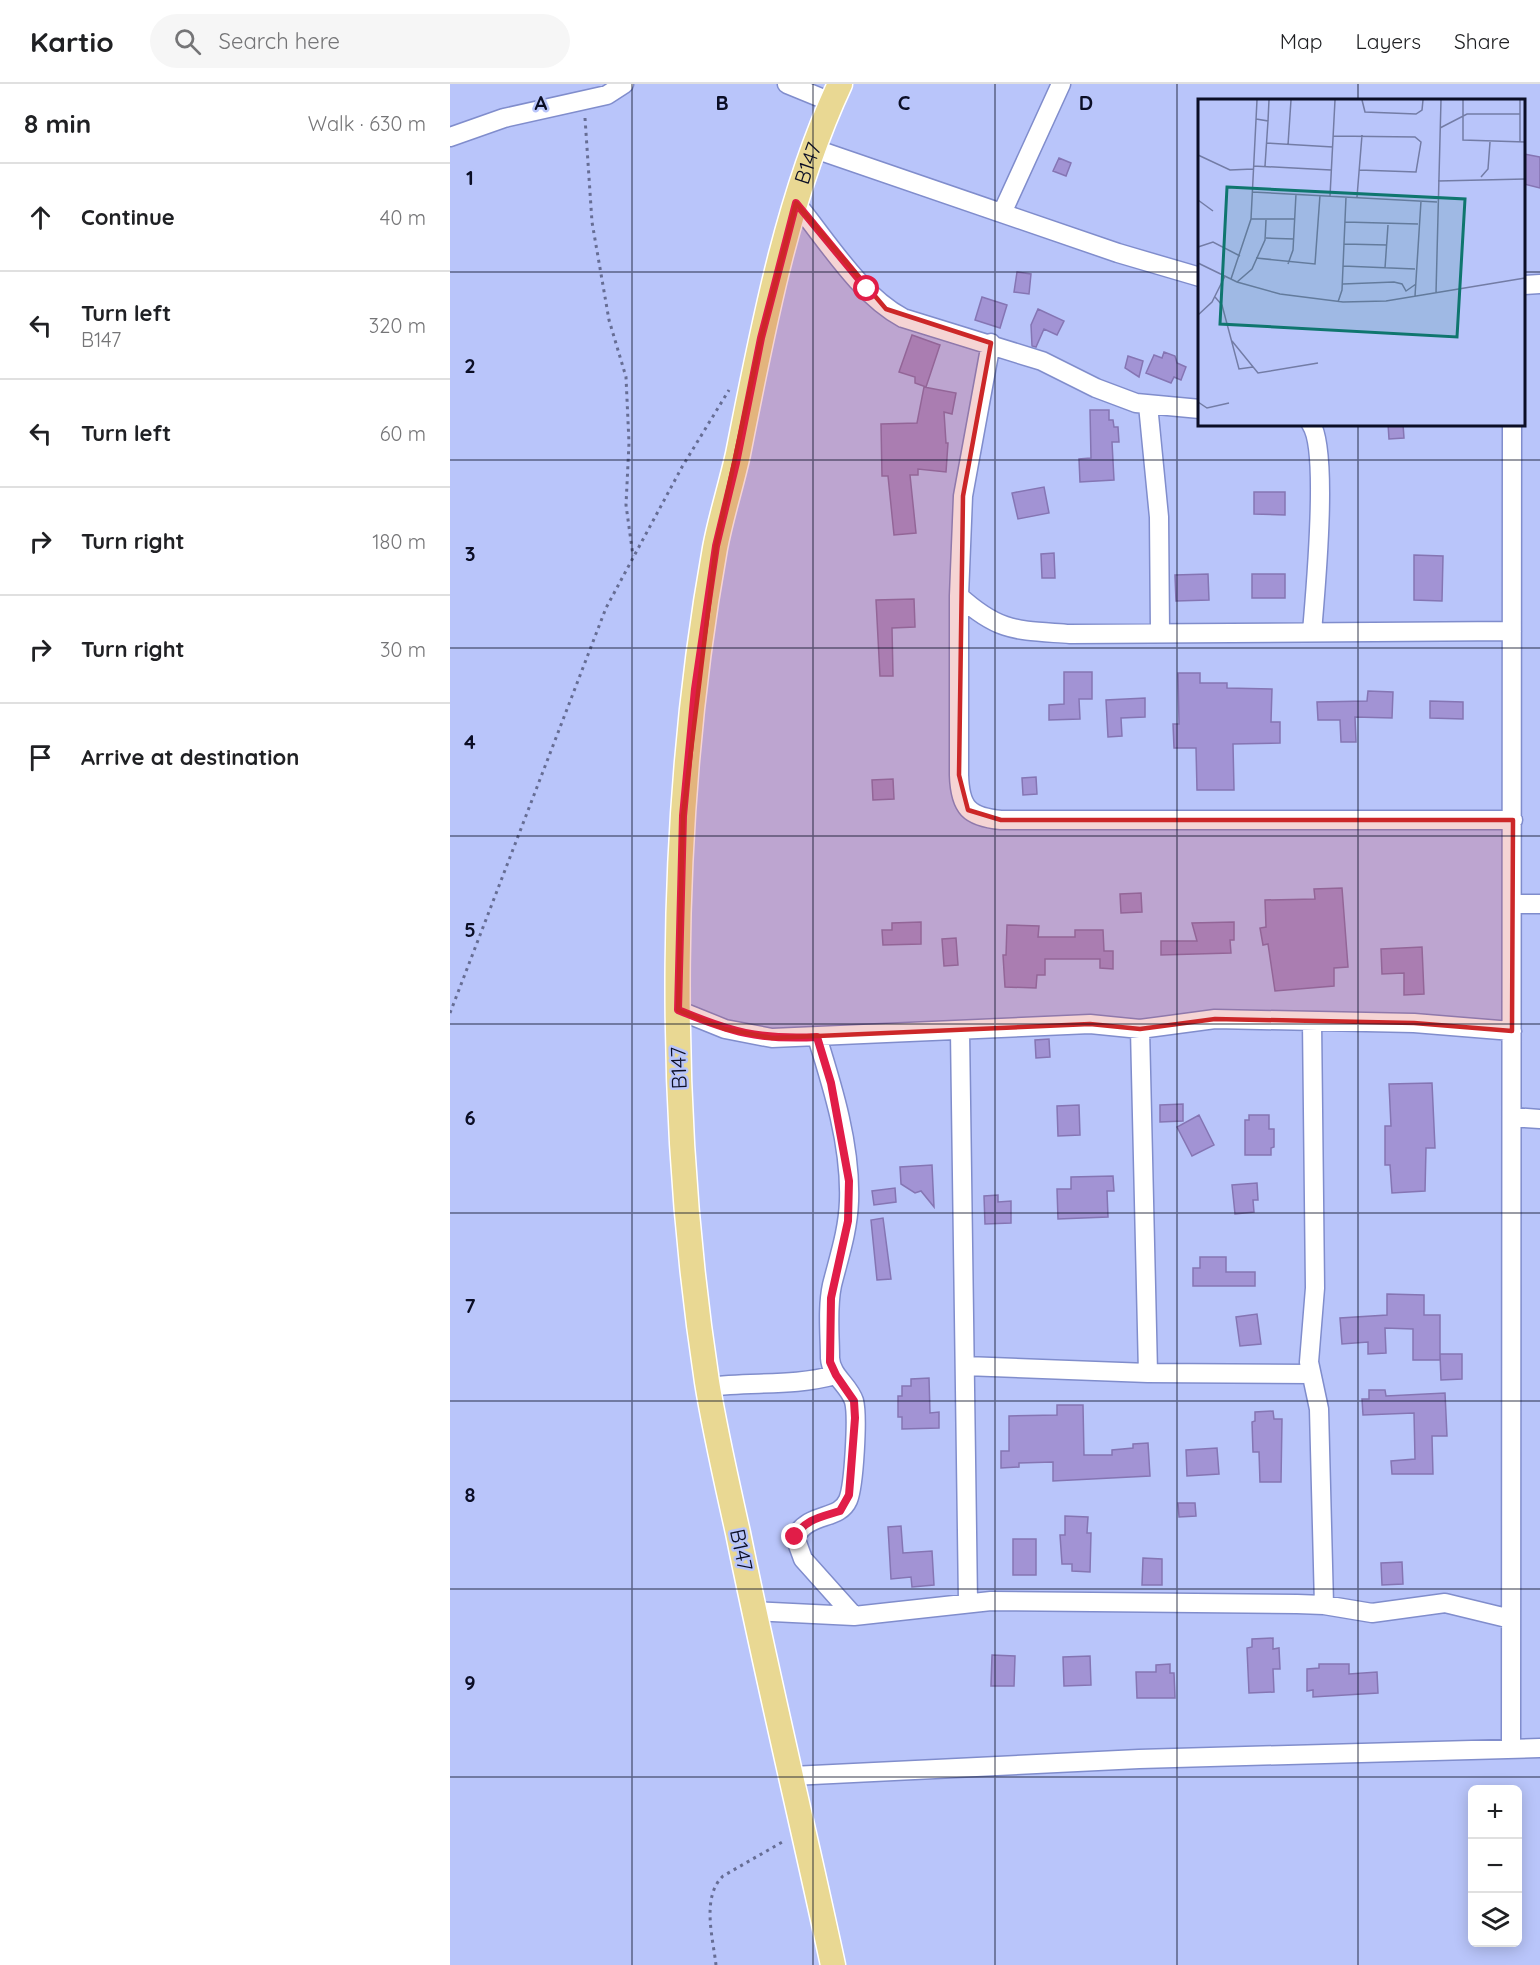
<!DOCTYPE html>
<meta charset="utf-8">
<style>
body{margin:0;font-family:Quicksand,sans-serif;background:#f6f6f6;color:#202124}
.controls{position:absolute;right:18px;bottom:18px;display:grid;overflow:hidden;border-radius:9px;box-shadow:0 3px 15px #0003}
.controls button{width:54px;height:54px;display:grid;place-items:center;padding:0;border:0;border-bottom:2px solid #e0e0e0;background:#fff;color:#202124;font:30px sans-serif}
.stop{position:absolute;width:18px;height:18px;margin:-14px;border:4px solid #e11d48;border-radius:50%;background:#fff}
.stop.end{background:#e11d48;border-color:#fff;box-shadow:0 2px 6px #0008}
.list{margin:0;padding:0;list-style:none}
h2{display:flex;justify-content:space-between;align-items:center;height:78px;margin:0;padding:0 24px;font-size:26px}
h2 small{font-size:20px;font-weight:400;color:#757577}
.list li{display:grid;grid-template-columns:39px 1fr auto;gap:18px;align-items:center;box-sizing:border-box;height:108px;padding:0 24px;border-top:2px solid #e0e0e0}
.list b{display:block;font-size:22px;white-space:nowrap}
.list p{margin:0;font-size:20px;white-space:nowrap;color:#757577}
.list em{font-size:20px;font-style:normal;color:#757577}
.icon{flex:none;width:33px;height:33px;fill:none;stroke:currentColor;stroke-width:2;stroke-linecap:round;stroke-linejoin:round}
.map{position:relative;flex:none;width:1090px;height:1881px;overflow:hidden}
header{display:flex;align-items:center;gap:36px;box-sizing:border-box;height:84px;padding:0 30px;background:#fff;border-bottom:2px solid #e0e0e0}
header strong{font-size:28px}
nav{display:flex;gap:33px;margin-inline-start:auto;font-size:21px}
.search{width:420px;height:54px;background:#f6f6f6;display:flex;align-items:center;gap:15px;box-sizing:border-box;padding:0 21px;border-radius:33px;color:#757577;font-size:22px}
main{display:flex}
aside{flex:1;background:#fff}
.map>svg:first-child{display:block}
.building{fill:#a293d4;stroke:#8575b3;stroke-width:1.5}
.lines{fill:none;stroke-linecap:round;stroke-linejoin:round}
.minor-casing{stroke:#808dcc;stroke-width:21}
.major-casing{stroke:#fff;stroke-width:27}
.path{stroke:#666d94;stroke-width:3;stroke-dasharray:3 4.5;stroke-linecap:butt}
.minor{stroke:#fff;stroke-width:18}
.major{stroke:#e9d893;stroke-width:24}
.route{stroke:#e11d48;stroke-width:8}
.marked{fill:#cc2728;fill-opacity:0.2;stroke:#cc2728;stroke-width:4.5;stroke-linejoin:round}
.grid{fill:none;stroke:#0b0e25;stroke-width:1.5;stroke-opacity:0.55}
.labels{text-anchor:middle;stroke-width:5;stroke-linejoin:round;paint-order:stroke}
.street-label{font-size:21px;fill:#0b0e25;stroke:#b9c5fa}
.inset-road{fill:none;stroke:#737ca5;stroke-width:1.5}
.view{fill:#0f766e;fill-opacity:0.15;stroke:#0f766e;stroke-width:3}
.inset-edge{fill:none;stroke:#0b0e25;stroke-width:3}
.grid-label{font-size:20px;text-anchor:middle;font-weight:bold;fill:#0b0e25;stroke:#b9c5fa;stroke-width:5;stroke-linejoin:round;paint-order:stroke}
</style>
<header>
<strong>Kartio</strong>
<div class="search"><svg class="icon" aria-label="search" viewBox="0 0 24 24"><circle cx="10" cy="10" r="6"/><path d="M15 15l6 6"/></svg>Search here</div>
<nav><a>Map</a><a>Layers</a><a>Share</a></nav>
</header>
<main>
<aside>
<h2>8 min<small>Walk · 630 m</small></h2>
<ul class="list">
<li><svg class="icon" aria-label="ahead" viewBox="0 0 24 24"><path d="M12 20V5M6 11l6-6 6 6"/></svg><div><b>Continue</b></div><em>40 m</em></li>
<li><svg class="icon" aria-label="left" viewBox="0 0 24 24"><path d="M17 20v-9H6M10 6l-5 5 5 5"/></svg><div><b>Turn left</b><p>B147</p></div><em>320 m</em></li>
<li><svg class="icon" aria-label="left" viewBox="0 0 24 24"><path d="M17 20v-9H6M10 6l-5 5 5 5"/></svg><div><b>Turn left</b></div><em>60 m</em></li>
<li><svg class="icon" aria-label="right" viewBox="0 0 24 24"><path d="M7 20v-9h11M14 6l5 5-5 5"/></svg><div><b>Turn right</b></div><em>180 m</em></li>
<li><svg class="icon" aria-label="right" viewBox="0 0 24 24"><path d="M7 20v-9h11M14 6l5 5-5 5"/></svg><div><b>Turn right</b></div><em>30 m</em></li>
<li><svg class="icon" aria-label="arrive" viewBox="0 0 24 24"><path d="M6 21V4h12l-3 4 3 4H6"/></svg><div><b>Arrive at destination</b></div></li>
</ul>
</aside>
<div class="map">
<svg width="1090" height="1881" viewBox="0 0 1090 1881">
<rect width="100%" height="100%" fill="#b9c5fa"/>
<path class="building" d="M 1074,70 L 1090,73 L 1090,104 L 1074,100 Z
M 609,74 L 621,79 L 616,92 L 603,87 Z
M 567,188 L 581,190 L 579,210 L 564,208 Z
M 532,213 L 557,221 L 550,244 L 525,236 Z
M 588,225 L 614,237 L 607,251 L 594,245 L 586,263 L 582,262 L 581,241 Z
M 462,251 L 490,261 L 476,303 L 465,299 L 465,293 L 449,288 Z
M 714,268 L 725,272 L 727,279 L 736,283 L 731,296 L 724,293 L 721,299 L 696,289 L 704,271 L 712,274 Z
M 678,272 L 693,277 L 689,293 L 675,284 Z
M 474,303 L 506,309 L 502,330 L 494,328 L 496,359 L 498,359 L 496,388 L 468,385 L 468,391 L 460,391 L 466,449 L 444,451 L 438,392 L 432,392 L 431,340 L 467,339 Z
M 640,326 L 659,326 L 659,336 L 663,336 L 664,343 L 668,343 L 669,358 L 662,358 L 664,396 L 630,398 L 629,375 L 641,374 Z
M 938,340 L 953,340 L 954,354 L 939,355 Z
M 594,403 L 599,429 L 568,435 L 562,409 Z
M 804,408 L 835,408 L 835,431 L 804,430 Z
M 604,469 L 605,494 L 592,494 L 591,470 Z
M 964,471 L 993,472 L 992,517 L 964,516 Z
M 758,490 L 759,516 L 726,517 L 725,491 Z
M 802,490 L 835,490 L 835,514 L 802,514 Z
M 464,515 L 465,543 L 442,544 L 443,592 L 430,592 L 426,516 Z
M 614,588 L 642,588 L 642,615 L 629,615 L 630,635 L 599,636 L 599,621 L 614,620 Z
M 728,589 L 750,589 L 750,599 L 777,599 L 777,604 L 822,605 L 821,638 L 830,638 L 830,659 L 783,660 L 784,706 L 747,706 L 746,664 L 724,664 L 723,640 L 729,640 Z
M 918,607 L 943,608 L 942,634 L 905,633 L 906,658 L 891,658 L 890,636 L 868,636 L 867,618 L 917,617 Z
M 695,614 L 695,633 L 671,634 L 672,652 L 658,653 L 656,616 Z
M 980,617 L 1013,618 L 1013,635 L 980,634 Z
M 586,693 L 587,710 L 573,711 L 572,694 Z
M 443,695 L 444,715 L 423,716 L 422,696 Z
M 892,804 L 898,883 L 884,884 L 884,902 L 825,907 L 818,860 L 813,861 L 810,844 L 816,843 L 815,816 L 865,815 L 864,805 Z
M 691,809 L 692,828 L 671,829 L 670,810 Z
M 471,838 L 471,860 L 433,861 L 432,846 L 442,846 L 442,839 Z
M 784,838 L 784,856 L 780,856 L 781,869 L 711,871 L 711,857 L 747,857 L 742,839 Z
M 557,841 L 589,842 L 588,853 L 625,853 L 625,846 L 653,846 L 654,867 L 663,867 L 663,885 L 650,884 L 650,875 L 595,875 L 595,891 L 587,891 L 586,904 L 555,903 L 553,871 L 556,871 Z
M 506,854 L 508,881 L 494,882 L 492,855 Z
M 972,863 L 974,910 L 954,911 L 954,889 L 932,890 L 931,865 Z
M 599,955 L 600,973 L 586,974 L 585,956 Z
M 982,999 L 985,1064 L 976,1064 L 975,1107 L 942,1109 L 940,1081 L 935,1081 L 935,1042 L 941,1042 L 939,1000 Z
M 733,1020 L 733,1037 L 710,1038 L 710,1021 Z
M 629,1021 L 630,1051 L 608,1052 L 607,1022 Z
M 749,1031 L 764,1061 L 742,1072 L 727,1043 Z
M 799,1031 L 819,1031 L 819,1045 L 824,1045 L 824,1063 L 821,1064 L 821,1071 L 795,1071 L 795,1036 L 799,1036 Z
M 482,1081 L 484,1123 L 471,1107 L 465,1109 L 451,1100 L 450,1083 Z
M 663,1092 L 664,1107 L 657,1107 L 658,1133 L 608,1135 L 607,1105 L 621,1105 L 621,1093 Z
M 807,1099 L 808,1116 L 803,1116 L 804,1128 L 785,1130 L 782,1101 Z
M 445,1104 L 446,1118 L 424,1121 L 422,1107 Z
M 548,1111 L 548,1118 L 561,1117 L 561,1139 L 535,1140 L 534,1112 Z
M 433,1134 L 441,1195 L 427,1196 L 421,1136 Z
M 750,1173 L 776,1173 L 776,1188 L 805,1188 L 805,1202 L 743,1202 L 743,1184 L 750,1184 Z
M 937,1210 L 974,1211 L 974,1231 L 990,1231 L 990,1276 L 963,1276 L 963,1245 L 935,1244 L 936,1269 L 918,1270 L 918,1258 L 892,1260 L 890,1234 L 937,1231 Z
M 807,1230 L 811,1260 L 790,1262 L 786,1233 Z
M 990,1270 L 1012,1270 L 1012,1295 L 991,1296 Z
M 479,1294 L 480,1329 L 489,1328 L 489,1344 L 452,1345 L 452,1333 L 448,1333 L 448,1312 L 452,1312 L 452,1302 L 461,1302 L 461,1295 Z
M 919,1306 L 935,1306 L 936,1312 L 995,1309 L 997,1352 L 982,1352 L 983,1390 L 942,1390 L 941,1377 L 965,1375 L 964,1329 L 913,1331 L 912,1315 L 919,1315 Z
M 607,1321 L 633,1321 L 634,1371 L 662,1371 L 662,1366 L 683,1364 L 683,1360 L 698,1359 L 700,1392 L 603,1397 L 603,1378 L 569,1379 L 569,1383 L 551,1384 L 551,1367 L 559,1367 L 559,1332 L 607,1331 Z
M 823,1327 L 824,1335 L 832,1335 L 831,1398 L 810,1398 L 809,1368 L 803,1368 L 802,1338 L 805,1337 L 805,1328 Z
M 767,1364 L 769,1390 L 737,1392 L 736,1366 Z
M 728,1419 L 745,1419 L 746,1432 L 729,1433 Z
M 615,1432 L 638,1433 L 637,1449 L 641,1449 L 640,1488 L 622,1487 L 622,1480 L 612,1480 L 610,1451 L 615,1451 Z
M 451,1442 L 453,1469 L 482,1467 L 484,1501 L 462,1503 L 461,1493 L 441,1495 L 438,1443 Z
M 563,1455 L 586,1455 L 586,1491 L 563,1491 Z
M 693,1474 L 712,1475 L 712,1501 L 692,1501 Z
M 952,1478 L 953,1500 L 932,1501 L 931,1479 Z
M 823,1554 L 823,1565 L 829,1564 L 830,1585 L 823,1585 L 824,1608 L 799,1609 L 797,1564 L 802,1563 L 802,1555 Z
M 542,1571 L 565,1572 L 564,1602 L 541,1602 Z
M 640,1572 L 641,1601 L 614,1602 L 613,1573 Z
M 720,1580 L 720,1589 L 724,1589 L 725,1614 L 687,1614 L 686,1588 L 706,1588 L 706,1581 Z
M 869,1580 L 899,1580 L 899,1590 L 927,1588 L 928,1609 L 863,1613 L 863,1606 L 857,1607 L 857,1585 L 869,1584 Z"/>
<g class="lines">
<defs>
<path id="minor" d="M 337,0 L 381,18
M 0,53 L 54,34 L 157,11 L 174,0
M 365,65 L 668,169 L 750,193
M 346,119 C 378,158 409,210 453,234 L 592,277 L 646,304 L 686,319 L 750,325
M 552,129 L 611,0
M 1074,201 L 1090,200
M 541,259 L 513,412 L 509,512 L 509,691 C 510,724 519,733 551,736 L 1063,736
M 698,321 L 709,433 L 710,548
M 861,340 C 879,367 865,511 862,548
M 509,512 C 550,549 567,546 620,550 L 1062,547
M 1063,820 L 1090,820
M 228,926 L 275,945 L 322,954 L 640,940 L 690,945 L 765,935 L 964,939 L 1062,947
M 862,937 L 865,1204 L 859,1278 L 869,1325 L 874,1521
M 690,945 L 698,1289
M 510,947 L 518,1519
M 367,953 C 383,1004 401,1062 399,1117 C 398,1147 389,1173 382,1201 C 377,1224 380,1251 380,1274 C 381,1292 399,1301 404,1317 C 408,1332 404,1402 398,1416 C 389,1437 360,1427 345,1453 L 353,1475 L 404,1532
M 1062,1033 L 1090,1035
M 515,1282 L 698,1289 L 861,1290
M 258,1303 C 301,1297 343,1303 385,1291
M 304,1527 L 404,1532 L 541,1517 L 847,1520 L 874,1521 L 922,1529 L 995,1519 L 1061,1535
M 1061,1664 L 1062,340
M 342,1692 L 689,1675 L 1090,1664"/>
<g id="major">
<path id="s1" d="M 383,1881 C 352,1737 317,1593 288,1449 C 277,1399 265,1348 257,1298 C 216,1030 217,731 265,464 C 271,432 281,402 288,370 C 312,249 337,113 390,0"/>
</g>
</defs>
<use href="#minor" class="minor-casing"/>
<use href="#major" class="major-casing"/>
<path class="path" d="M 135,34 L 142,138 L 159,236 L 176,293 L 179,359 L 176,421 L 183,472
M 0,929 L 156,524 L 232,383 L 279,306
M 266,1881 C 263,1854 251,1813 273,1792 L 334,1757"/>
<use href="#minor" class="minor"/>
<use href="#major" class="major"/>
</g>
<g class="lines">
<path class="route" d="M 345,1453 C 355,1435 371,1433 390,1427 L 399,1411 L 405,1334 L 404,1317 L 386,1291 L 380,1278 L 381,1214 L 398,1137 L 399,1097 L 381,999 L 367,953 C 308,956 281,948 228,926 L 233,732 L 245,605 L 266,462 L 286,379 L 311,254 L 346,119 L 417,205"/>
</g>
<path class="marked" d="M 346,119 L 436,225 L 541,259 L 513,412 L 509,691 L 518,726 L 551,736 L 1063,736 L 1062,947 L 964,939 L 765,935 L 690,945 L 640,940 L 322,954 L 275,945 L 228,926 L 233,732 L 266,462 L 311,254 Z"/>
<path class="grid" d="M 182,0 L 182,1881M 363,0 L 363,1881M 545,0 L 545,1881M 727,0 L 727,1881M 908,0 L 908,16M 0,188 L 750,188M 1074,188 L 1090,188M 908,340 L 908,1881M 0,376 L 1090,376M 0,564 L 1090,564M 0,752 L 1090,752M 0,940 L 1090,940M 0,1129 L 1090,1129M 0,1317 L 1090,1317M 0,1505 L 1090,1505M 0,1693 L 1090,1693"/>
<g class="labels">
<g class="street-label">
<text dy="7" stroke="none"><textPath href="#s1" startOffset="1830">B147</textPath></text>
<text transform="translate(229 984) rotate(-92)" y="7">B147</text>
<text transform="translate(291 1466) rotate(78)" y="7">B147</text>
</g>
</g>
<g transform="translate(748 15)">
<rect width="327" height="327" fill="#b9c5fa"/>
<path class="inset-road" d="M 164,1 L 167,13 L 218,15 L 224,11 L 225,1M 265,1 L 265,41 L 327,43M 58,20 L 70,22 L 67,67M 70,22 L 71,1M 242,29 L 269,15 L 322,15M 135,37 L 217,38 L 223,43 L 218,73 L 161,71M 322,43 L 322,1M 69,44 L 135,48M 90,46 L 93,1M 0,56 L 32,71 L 55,70M 55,67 L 133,71M 283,78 L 290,70 L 292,43M 240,82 L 327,80M 54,93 L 239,103M 132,97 L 137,1M 159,98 L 164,36M 0,101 L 15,112M 53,120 L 97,120M 147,123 L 220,125M 68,139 L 96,140M 146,145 L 189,146M 0,148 L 15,143 L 42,157M 58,159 L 117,165 L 122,96M 0,164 L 39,183 L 82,195 L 145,203 L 188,202 L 327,179M 90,165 L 95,151 L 98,95M 145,167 L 217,170M 187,169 L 190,126M 33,180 L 53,120 L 59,1M 39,183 L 54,170 L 67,141 L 68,121M 145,185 L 196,183 L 204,185 L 208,192 L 218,185M 238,194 L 243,1M 217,197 L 223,102M 17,198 L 24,206 L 41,270 L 55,268M 140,203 L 144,191 L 148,98M 0,216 L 14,203 L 27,177M 34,242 L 60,274 L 120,264M 0,303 L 9,309 L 31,304"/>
<path class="view" d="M 29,88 L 267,100 L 259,238 L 22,225 Z"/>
<rect width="327" height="327" class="inset-edge"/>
</g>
<g class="grid-label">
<text x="91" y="26">A</text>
<text x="272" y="26">B</text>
<text x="454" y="26">C</text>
<text x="636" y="26">D</text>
<text x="20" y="101">1</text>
<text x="20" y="289">2</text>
<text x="20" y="477">3</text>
<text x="20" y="665">4</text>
<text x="20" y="853">5</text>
<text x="20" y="1041">6</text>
<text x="20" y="1229">7</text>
<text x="20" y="1418">8</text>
<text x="20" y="1606">9</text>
</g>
</svg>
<div class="controls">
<button>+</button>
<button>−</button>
<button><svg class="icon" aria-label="layers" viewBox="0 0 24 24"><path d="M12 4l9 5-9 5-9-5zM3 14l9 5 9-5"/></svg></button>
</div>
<div class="stop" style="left:417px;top:205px"></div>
<div class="stop end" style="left:345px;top:1453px"></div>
</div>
</main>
